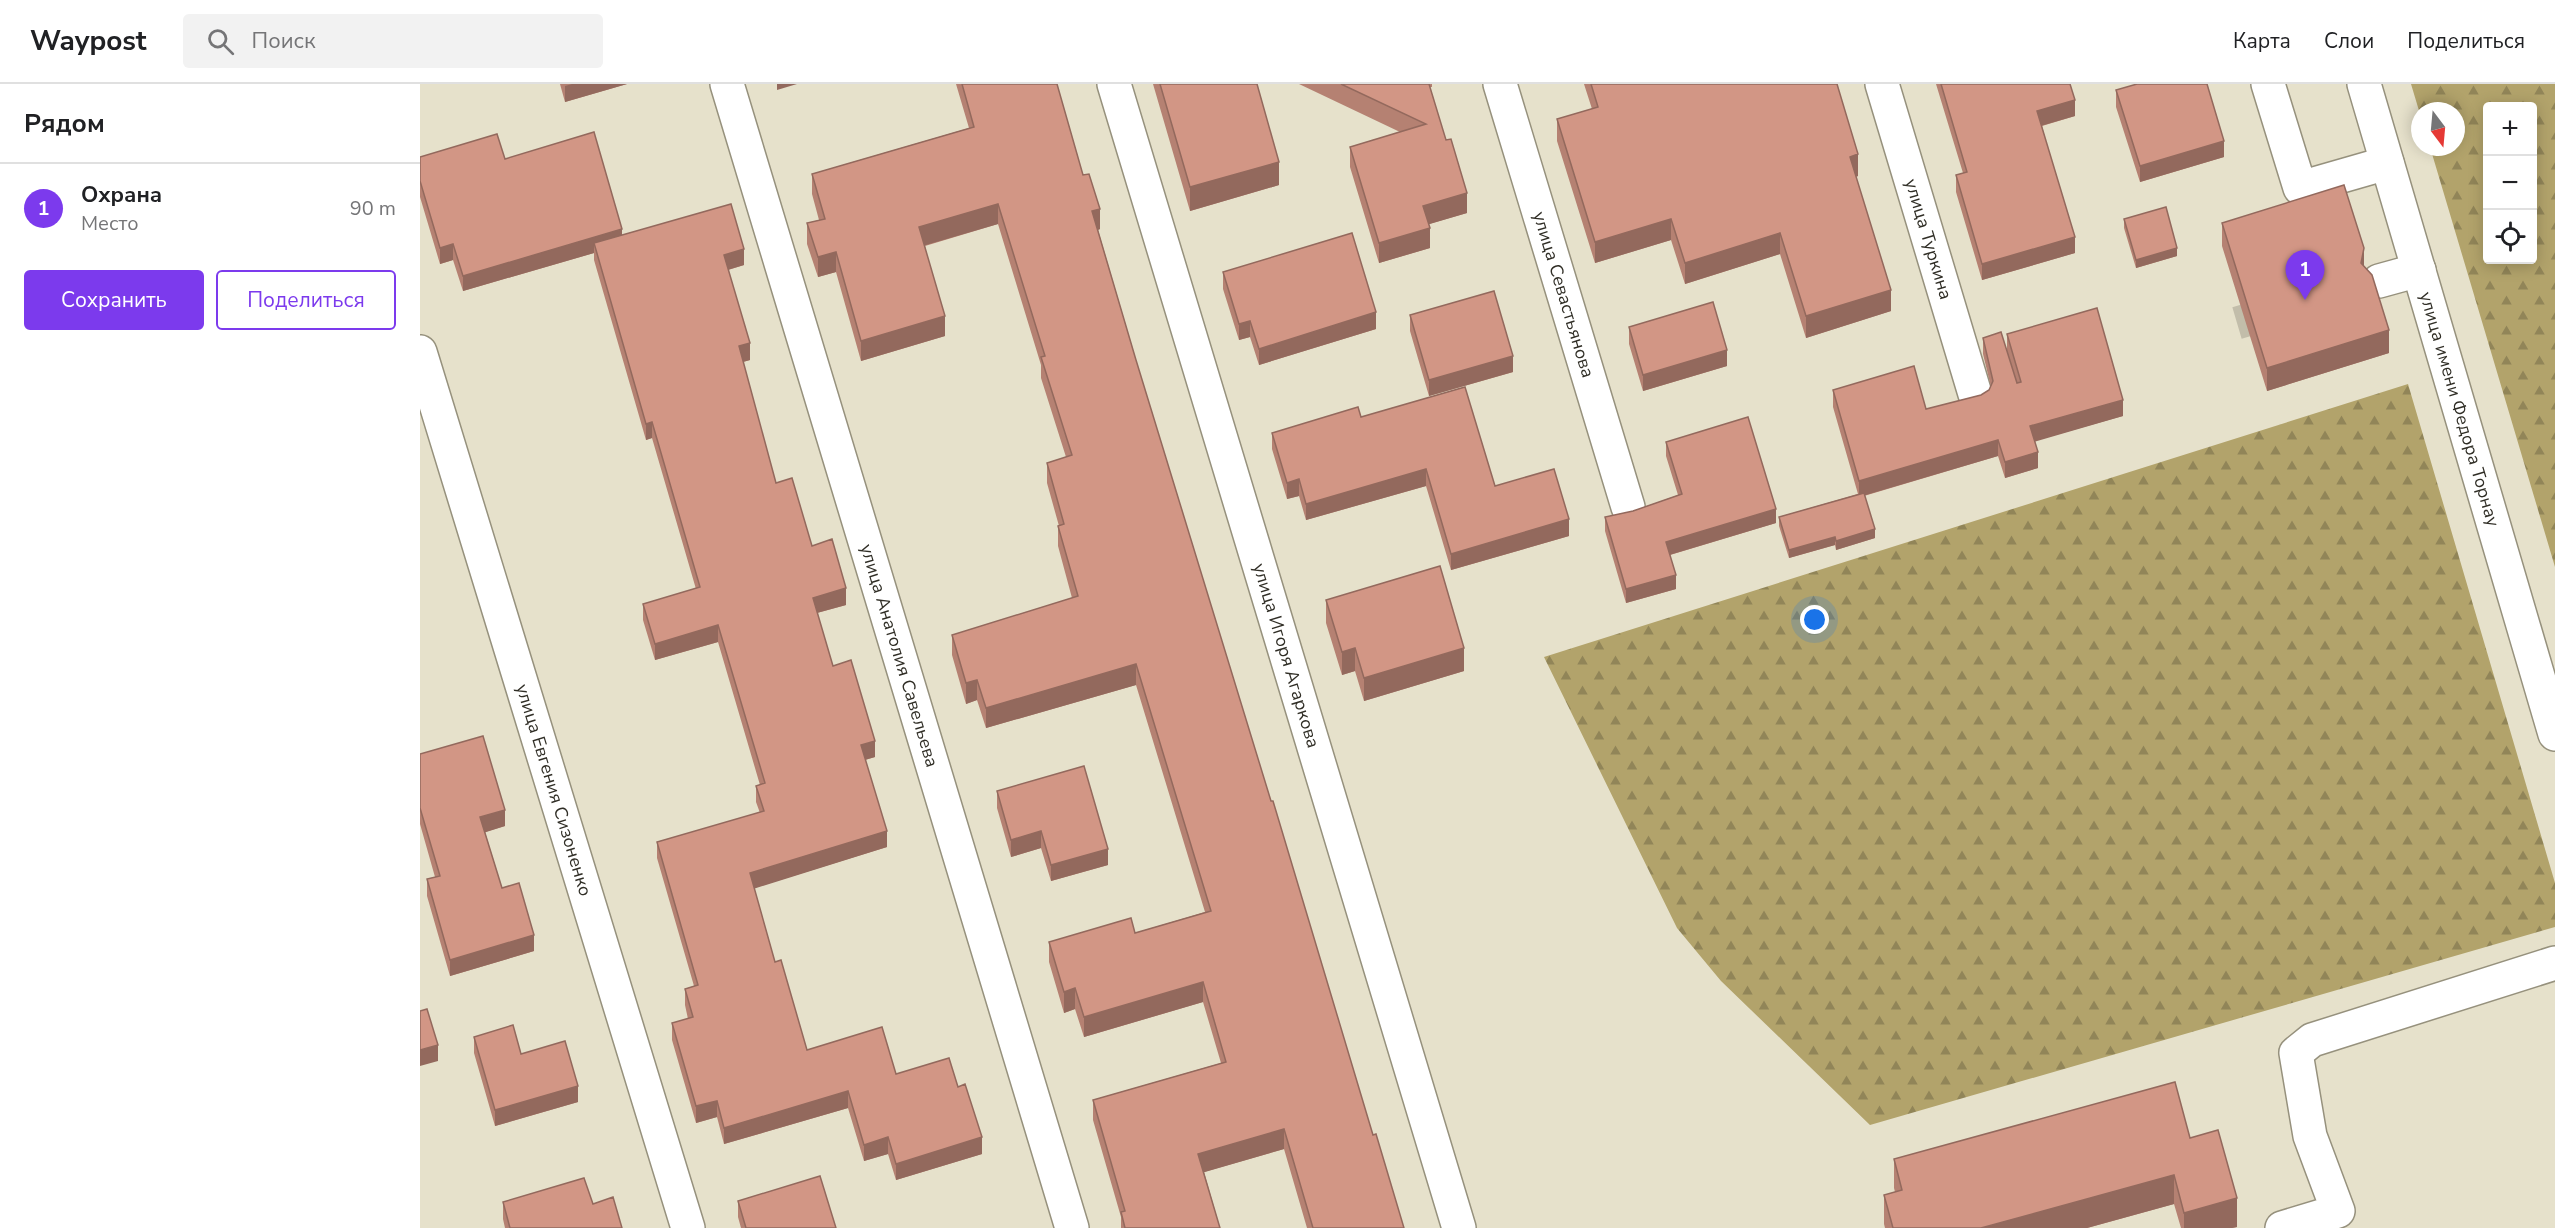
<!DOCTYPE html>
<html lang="ru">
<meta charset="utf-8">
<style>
body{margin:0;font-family:"Nunito Sans",sans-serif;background:#f2f2f2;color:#202124}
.controls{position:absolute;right:18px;top:18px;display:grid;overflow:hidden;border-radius:6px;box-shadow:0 3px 15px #0003}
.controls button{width:54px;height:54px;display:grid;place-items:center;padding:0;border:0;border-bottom:2px solid #e0e0e0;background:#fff;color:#202124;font:30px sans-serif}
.compass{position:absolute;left:1991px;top:18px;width:54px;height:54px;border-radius:50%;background:#fff;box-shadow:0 3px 15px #0003;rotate:164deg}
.you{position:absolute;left:1395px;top:536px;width:21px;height:21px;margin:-15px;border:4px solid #fff;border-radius:50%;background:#1a73e8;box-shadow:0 0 0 9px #1a73e833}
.badge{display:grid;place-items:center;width:39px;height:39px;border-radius:50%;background:#7c3aed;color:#fff;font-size:20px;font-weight:700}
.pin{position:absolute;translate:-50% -50px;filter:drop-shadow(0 2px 3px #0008)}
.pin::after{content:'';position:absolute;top:32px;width:21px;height:18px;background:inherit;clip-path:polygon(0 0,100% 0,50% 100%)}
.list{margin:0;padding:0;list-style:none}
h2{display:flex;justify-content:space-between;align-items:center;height:78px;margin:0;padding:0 24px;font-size:26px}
h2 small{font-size:20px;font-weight:400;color:#757577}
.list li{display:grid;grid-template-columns:39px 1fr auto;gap:18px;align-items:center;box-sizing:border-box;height:90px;padding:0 24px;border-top:2px solid #e0e0e0}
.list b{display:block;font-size:22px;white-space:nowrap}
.list p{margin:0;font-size:20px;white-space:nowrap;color:#757577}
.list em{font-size:20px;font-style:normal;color:#757577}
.actions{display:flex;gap:12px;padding:18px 24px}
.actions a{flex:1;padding:14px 0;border:2px solid #7c3aed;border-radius:6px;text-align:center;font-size:21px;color:#7c3aed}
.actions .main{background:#7c3aed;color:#fff}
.icon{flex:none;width:33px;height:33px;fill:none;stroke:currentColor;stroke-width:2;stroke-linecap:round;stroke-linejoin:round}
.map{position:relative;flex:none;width:2135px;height:1144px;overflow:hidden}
header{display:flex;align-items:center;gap:36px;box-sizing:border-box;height:84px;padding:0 30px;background:#fff;border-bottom:2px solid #e0e0e0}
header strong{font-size:28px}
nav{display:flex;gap:33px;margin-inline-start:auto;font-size:21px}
.search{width:420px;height:54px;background:#f2f2f2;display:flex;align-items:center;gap:15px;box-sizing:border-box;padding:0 21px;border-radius:6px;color:#757577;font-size:22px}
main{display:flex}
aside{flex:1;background:#fff}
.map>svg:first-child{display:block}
.forest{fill:url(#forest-firs);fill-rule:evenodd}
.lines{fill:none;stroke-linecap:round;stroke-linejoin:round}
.minor-tunnel{stroke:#c2bdaa;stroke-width:33;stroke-dasharray:33 16;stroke-linecap:butt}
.minor-casing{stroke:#96917d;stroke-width:36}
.minor{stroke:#fff;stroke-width:33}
.wall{fill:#b58172}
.shaded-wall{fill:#93695d}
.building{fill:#d29685;stroke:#93695d;stroke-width:1.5}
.labels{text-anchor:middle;stroke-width:6;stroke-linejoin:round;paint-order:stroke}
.street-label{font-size:18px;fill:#302e26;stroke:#f4eed8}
</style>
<header>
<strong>Waypost</strong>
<div class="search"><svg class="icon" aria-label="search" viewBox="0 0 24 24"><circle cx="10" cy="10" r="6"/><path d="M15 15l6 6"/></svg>Поиск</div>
<nav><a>Карта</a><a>Слои</a><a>Поделиться</a></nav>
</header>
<main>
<aside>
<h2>Рядом<small></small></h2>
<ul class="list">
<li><span class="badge">1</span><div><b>Охрана</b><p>Место</p></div><em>90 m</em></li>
</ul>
<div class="actions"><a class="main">Сохранить</a><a>Поделиться</a></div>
</aside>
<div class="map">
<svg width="2135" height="1144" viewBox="0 0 2135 1144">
<defs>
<pattern id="forest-firs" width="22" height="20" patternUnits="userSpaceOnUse" patternTransform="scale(1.5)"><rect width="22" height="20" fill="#b2a36b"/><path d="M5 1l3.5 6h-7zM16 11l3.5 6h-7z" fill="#918558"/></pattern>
</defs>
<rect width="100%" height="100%" fill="#e6e1cb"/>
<path class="forest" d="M 1991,0 L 2135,0 L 2135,483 L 2010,63 L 2036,63 L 2036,27 L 2000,27 L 2000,30 ZM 2068,22 L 2112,22 L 2112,176 L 2068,176 Z
M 1988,300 L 2135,799 L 2135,843 L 1450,1041 L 1301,897 L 1257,844 L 1124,573 Z"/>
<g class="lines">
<path class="minor-tunnel" d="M 1817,239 L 1868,224"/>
<defs>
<g id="minor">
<path id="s1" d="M 307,0 L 652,1144"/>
<path id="s2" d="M 694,0 L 1039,1144"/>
<path id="s3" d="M 1080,0 L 1208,423"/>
<path id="s4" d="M 1462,0 L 1555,310"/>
<path d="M 1848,0 L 1880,104 L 1967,79"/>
<path id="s5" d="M 1944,0 L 2135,650"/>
<path d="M 1959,197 L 1999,186"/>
<path id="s6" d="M 0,268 L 268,1144"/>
<path d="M 1862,1144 L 1918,1127 L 1890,1052 L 1876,969 L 1892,956 L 2135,879"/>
</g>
</defs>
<use href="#minor" class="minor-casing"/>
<use href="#minor" class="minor"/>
</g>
<path class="wall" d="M 140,0 L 207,0 L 145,18 Z
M 536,0 L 637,0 L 663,91 L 680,145 L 678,146 L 716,276 L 953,1051 L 984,1144 L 887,1144 L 864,1065 L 784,1088 L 800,1144 L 701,1144 L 701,1133 L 673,1036 L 673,1016 L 801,979 L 783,918 L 664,953 L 655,925 L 644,929 L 629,878 L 629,858 L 715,849 L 785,828 L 716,601 L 566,644 L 557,616 L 546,620 L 532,571 L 532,551 L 652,514 L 638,462 L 638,442 L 639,442 L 627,399 L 627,379 L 646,373 L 621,294 L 621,281 L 578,140 L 505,162 L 525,252 L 441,277 L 416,188 L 398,193 L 387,160 L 387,139 L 399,136 L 392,110 L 392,90 L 549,44 Z
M 733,0 L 837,0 L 859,101 L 770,127 Z
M 879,0 L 1012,0 L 1012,3 L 1010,3 L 1047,129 L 1009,140 L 1010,164 L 959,179 L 930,83 L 930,63 L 980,48 Z
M 1164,0 L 1417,0 L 1438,92 L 1436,93 L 1471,227 L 1386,254 L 1360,170 L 1265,200 L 1251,156 L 1175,179 L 1137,57 L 1137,35 L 1172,25 Z
M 1516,0 L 1650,0 L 1655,32 L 1622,42 L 1655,169 L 1562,196 L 1536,108 L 1536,91 L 1543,89 Z
M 1696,6 L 1804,73 L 1720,98 L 1696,23 Z
M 0,73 L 85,75 L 202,151 L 324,181 L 308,186 L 330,276 L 323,278 L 356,399 L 426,521 L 397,529 L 413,582 L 455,673 L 445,676 L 467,763 L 334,804 L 355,878 L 387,966 L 476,990 L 538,1003 L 562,1070 L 476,1096 L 468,1070 L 444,1077 L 428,1024 L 304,1060 L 297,1033 L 276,1039 L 252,956 L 252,939 L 268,935 L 265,921 L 265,905 L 274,902 L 237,774 L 237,758 L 340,729 L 336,718 L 336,702 L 340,701 L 298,558 L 235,576 L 223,536 L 223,520 L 276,505 L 232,354 L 226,356 L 174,176 L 174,169 L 43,207 L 33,176 L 20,180 L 0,113 Z
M 1704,135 L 1757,172 L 1716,184 L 1704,144 Z
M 1802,139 L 1944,182 L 1969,269 L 1847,307 L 1802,162 Z
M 803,188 L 956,245 L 839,281 L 830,253 L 819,256 L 803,205 Z
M 990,231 L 1093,288 L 1009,312 L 990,247 Z
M 1209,243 L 1307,282 L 1223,307 L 1209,260 Z
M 1587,250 L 1703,332 L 1614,357 L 1618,384 L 1585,394 L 1578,372 L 1444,412 L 1455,454 L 1416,466 L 1415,461 L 1369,474 L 1359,442 L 1359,433 L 1438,410 L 1413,323 L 1413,306 L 1506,325 L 1561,311 L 1569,306 L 1571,303 L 1563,270 L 1563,254 L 1587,266 Z
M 941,333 L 1075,402 L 1149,452 L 1031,486 L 1006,402 L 886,436 L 879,412 L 867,415 L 852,365 L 852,349 Z
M 1246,358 L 1356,439 L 1250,471 L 1256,505 L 1206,519 L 1185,447 L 1185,433 L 1213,427 L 1258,411 L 1246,372 Z
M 906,516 L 1044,587 L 944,617 L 935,587 L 922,591 L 906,539 Z
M 0,670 L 85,742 L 65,748 L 82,804 L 114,867 L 30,892 L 7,812 L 7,795 L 15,793 L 0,740 Z
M 577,707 L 688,781 L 631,797 L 621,764 L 591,773 L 577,724 Z
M 54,953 L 101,970 L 158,1018 L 75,1042 L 54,969 Z
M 1770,1054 L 1817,1143 L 1812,1144 L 1761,1144 L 1754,1120 L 1667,1144 L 1465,1144 L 1464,1140 L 1464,1111 L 1475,1108 L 1474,1104 L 1474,1075 Z
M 318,1117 L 416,1144 L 321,1144 L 318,1133 Z
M 83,1118 L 173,1120 L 202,1144 L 85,1144 L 83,1135 Z"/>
<path class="shaded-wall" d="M 152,0 L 207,0 L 145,18 L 145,2 Z
M 357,0 L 377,0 L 357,6 Z
M 1655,16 L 1655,32 L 1617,43 L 1617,27 Z
M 1804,57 L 1804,73 L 1720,98 L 1720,82 Z
M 1438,70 L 1438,92 L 1430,94 L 1430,73 Z
M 859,78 L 859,101 L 770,127 L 770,103 Z
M 1047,109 L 1047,129 L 1003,142 L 1003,122 Z
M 578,120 L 578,140 L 499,163 L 499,143 Z
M 680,125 L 680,145 L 672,148 L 672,127 Z
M 1251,135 L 1251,156 L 1175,179 L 1175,158 Z
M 1010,144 L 1010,164 L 959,179 L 959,159 Z
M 202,145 L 202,160 L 174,159 L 174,169 L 43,207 L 43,192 Z
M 1360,149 L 1360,170 L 1265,200 L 1265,179 Z
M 1655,153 L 1655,169 L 1562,196 L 1562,180 Z
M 33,160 L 33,176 L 20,180 L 20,164 Z
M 1757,164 L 1757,172 L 1716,184 L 1716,176 Z
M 1944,164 L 1944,187 L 1941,179 Z
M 324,165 L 324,181 L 304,187 L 304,171 Z
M 416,168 L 416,188 L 398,193 L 398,173 Z
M 1471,206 L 1471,227 L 1386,254 L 1386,232 Z
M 956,228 L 956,245 L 839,281 L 839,265 Z
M 525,232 L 525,252 L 441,277 L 441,257 Z
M 830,237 L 830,253 L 819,256 L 819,240 Z
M 1969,246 L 1969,269 L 1847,307 L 1847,284 Z
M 330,259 L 330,276 L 319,279 L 319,262 Z
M 1307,266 L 1307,282 L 1223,307 L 1223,291 Z
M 1093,272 L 1093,288 L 1009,312 L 1009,296 Z
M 1703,316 L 1703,332 L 1610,359 L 1610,342 Z
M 232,338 L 232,354 L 226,356 L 226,340 Z
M 1578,356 L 1578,372 L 1439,413 L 1439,397 Z
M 1618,368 L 1618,384 L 1585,394 L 1585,378 Z
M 1006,385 L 1006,402 L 886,436 L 886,420 Z
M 879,395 L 879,412 L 867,415 L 867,399 Z
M 1356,425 L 1356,439 L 1246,472 L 1246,458 Z
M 1149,435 L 1149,452 L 1031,486 L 1031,470 Z
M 1455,445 L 1455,454 L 1416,466 L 1416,457 Z
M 1415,453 L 1415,461 L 1369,474 L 1369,466 Z
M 1256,491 L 1256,505 L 1206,519 L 1206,505 Z
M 426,504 L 426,521 L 393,530 L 393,514 Z
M 298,541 L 298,558 L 235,576 L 235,560 Z
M 935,564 L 935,587 L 922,591 L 922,568 Z
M 1044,564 L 1044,587 L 944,617 L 944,594 Z
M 716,580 L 716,601 L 566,644 L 566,624 Z
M 557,596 L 557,616 L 546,620 L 546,599 Z
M 455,657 L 455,673 L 441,677 L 441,661 Z
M 85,726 L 85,742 L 60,750 L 60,733 Z
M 467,747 L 467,763 L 330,806 L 330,789 Z
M 621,747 L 621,764 L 591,773 L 591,756 Z
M 688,765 L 688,781 L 631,797 L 631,781 Z
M 114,851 L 114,867 L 30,892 L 30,876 Z
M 783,898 L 783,918 L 664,953 L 664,933 Z
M 655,904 L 655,925 L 644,929 L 644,908 Z
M 18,961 L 18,977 L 0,982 L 0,966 Z
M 158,1002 L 158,1018 L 75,1042 L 75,1026 Z
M 428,1007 L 428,1024 L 304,1060 L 304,1044 Z
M 297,1017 L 297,1033 L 276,1039 L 276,1022 Z
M 864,1045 L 864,1065 L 778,1090 L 778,1070 Z
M 468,1053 L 468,1070 L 444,1077 L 444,1061 Z
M 562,1053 L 562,1070 L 476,1096 L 476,1080 Z
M 1754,1091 L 1754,1120 L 1667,1144 L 1561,1144 Z
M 1817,1114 L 1817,1143 L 1812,1144 L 1764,1144 L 1764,1129 Z"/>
<path class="building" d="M 542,0 L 637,0 L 663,91 L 669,90 L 680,125 L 672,127 L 716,276 L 851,717 L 853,717 L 953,1051 L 956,1050 L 984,1144 L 893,1144 L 864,1045 L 778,1070 L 800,1144 L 705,1144 L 701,1128 L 705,1127 L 673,1016 L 806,978 L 783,898 L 664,933 L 655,904 L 644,908 L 629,858 L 711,834 L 715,849 L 791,827 L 716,580 L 566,624 L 557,596 L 546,599 L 532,551 L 658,512 L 638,442 L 644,440 L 627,379 L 652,371 L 621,273 L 625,272 L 578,120 L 499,143 L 525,232 L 441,257 L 416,168 L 398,173 L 387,139 L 405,135 L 392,90 L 554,43 Z
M 740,0 L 837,0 L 859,78 L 770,103 Z
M 921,0 L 1009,0 L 1026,56 L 1031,55 L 1047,109 L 1003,122 L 1010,144 L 959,159 L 930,63 L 1006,40 Z
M 1171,0 L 1417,0 L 1438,70 L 1430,73 L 1471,206 L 1386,232 L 1360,149 L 1265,179 L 1251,135 L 1175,158 L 1137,35 L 1178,23 Z
M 1521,0 L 1650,0 L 1655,16 L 1617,27 L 1655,153 L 1562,180 L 1536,91 L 1547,88 Z
M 1717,0 L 1787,0 L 1804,57 L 1720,82 L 1696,6 Z
M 174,48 L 202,145 L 43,192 L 33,160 L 20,164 L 0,97 L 0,73 L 77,50 L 85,75 Z
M 1924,101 L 1944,164 L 1941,179 L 1952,191 L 1969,246 L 1847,284 L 1802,139 Z
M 311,120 L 324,165 L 304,171 L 330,259 L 319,262 L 356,399 L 372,394 L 392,462 L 412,455 L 426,504 L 393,514 L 413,582 L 431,576 L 455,657 L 441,661 L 467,747 L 330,789 L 355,878 L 361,876 L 387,966 L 462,943 L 476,990 L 529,974 L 538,1003 L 545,1000 L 562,1053 L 476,1080 L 468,1053 L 444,1061 L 428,1007 L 304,1044 L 297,1017 L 276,1022 L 252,939 L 273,933 L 265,905 L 278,901 L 237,758 L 344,727 L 336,702 L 345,699 L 298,541 L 235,560 L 223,520 L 280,503 L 232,338 L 226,340 L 174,159 Z
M 1746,123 L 1757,164 L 1716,176 L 1704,135 Z
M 932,149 L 956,228 L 839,265 L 830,237 L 819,240 L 803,188 Z
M 1074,207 L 1093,272 L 1009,296 L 990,231 Z
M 1293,218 L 1307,266 L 1223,291 L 1209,243 Z
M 1677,224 L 1703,316 L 1610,342 L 1618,368 L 1585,378 L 1578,356 L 1439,397 L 1413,306 L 1494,282 L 1506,325 L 1561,311 L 1569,306 L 1573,297 L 1563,254 L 1581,248 L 1597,299 L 1601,298 L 1587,250 Z
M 1045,303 L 1075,402 L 1134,385 L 1149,435 L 1031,470 L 1006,385 L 886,420 L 879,395 L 867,399 L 852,349 L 938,323 L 941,333 Z
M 1328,333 L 1356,425 L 1246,458 L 1256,491 L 1206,505 L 1185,433 L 1213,427 L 1262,410 L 1246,358 Z
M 1444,409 L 1455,445 L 1416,457 L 1415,453 L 1369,466 L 1359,433 Z
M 1020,482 L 1044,564 L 944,594 L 935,564 L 922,568 L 906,516 Z
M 63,652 L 85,726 L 60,733 L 82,804 L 99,799 L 114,851 L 30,876 L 7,795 L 20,792 L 0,724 L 0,670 Z
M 664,682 L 688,765 L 631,781 L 621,747 L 591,756 L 577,707 Z
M 7,925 L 18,961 L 0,966 L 0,927 Z
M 93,941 L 101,970 L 145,957 L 158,1002 L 75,1026 L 54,953 Z
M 1755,998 L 1770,1054 L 1798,1046 L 1817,1114 L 1764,1129 L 1754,1091 L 1561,1144 L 1473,1144 L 1464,1111 L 1482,1106 L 1474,1075 Z
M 400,1092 L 416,1144 L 326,1144 L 318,1117 Z
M 164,1094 L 173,1120 L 193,1113 L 202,1144 L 90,1144 L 83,1118 Z"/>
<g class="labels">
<g class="street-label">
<text dy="6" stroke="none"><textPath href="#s4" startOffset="162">улица Туркина</textPath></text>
<text dy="6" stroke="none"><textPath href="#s3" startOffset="220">улица Севастьянова</textPath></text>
<text dy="6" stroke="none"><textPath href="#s5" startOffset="339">улица имени Федора Торнау</textPath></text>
<text dy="6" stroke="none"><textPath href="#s1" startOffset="597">улица Анатолия Савельева</textPath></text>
<text dy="6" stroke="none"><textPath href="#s2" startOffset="597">улица Игоря Агаркова</textPath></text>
<text dy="6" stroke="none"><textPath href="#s6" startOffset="458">улица Евгения Сизоненко</textPath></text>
</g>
</g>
</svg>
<div class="controls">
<button>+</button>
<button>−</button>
<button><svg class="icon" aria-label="locate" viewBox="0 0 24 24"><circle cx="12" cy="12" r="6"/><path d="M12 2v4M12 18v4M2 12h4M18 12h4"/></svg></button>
</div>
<svg class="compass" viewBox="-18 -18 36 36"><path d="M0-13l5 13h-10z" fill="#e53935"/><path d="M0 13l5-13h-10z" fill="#757577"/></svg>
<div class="you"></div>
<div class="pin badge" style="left:1885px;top:216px">1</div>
</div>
</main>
